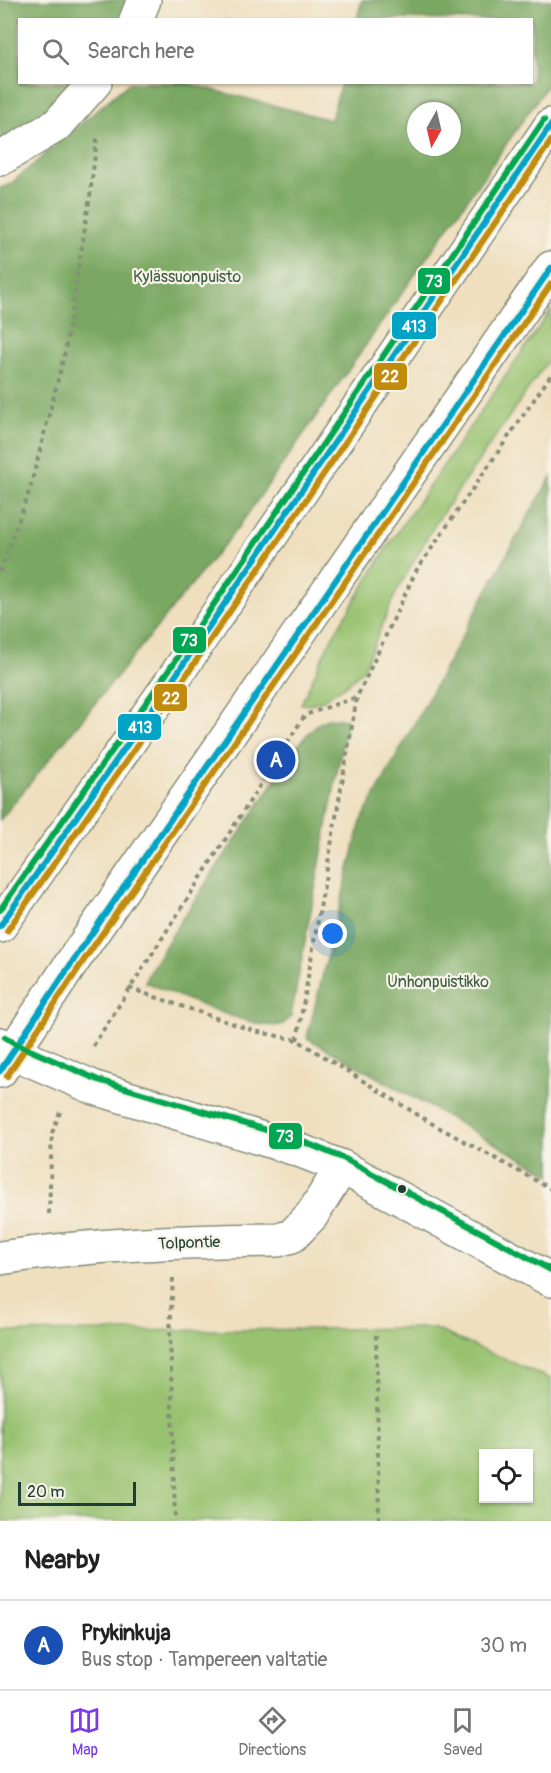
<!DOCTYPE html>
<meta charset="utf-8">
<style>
body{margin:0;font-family:Pangolin,sans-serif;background:#f6f6f6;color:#222}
.controls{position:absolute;right:18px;bottom:18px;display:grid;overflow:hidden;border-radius:0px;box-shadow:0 2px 4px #0004}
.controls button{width:54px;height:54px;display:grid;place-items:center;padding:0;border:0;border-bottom:2px solid #e0e0e0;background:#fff;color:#222;font:30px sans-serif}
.compass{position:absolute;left:407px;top:102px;width:54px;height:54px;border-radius:50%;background:#fff;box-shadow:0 2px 4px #0004;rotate:188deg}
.scale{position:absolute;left:18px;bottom:15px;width:118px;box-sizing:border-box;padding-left:6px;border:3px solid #1f3d34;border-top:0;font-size:16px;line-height:21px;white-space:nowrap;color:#1f3d34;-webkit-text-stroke:4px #f7f3e8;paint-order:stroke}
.you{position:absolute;left:333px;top:934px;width:21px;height:21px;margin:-15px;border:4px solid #fff;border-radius:50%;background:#1a73e8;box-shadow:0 0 0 9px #1a73e833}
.badge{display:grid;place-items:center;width:39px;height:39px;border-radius:50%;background:#7c3aed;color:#fff;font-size:20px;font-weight:700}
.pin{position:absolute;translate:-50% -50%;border:3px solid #fff;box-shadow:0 2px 6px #0006}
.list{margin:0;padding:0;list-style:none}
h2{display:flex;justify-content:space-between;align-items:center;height:78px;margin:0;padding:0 24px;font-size:26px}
h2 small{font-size:20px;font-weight:400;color:#767676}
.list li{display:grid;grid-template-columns:39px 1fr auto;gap:18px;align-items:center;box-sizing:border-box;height:90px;padding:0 24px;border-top:2px solid #e0e0e0}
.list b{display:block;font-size:22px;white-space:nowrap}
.list p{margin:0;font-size:20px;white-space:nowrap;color:#767676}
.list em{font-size:20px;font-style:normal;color:#767676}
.icon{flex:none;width:33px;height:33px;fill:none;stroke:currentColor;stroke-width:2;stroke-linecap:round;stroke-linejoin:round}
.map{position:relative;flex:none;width:551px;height:1521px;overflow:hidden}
.search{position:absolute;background:#fff;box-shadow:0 2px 4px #0004;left:18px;right:18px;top:18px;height:66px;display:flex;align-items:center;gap:15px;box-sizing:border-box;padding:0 21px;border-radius:0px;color:#767676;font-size:22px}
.sheet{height:168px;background:#fff}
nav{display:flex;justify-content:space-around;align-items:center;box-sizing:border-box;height:84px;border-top:2px solid #e0e0e0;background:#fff;font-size:16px;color:#767676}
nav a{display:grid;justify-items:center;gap:3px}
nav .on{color:#7c3aed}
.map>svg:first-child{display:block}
.green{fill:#98c26f;stroke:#5c8052;stroke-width:1.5;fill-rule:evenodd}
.forest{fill:#7aa862;stroke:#4c724b;stroke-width:1.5;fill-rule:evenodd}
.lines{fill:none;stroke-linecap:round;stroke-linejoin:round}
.street-casing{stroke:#878e7a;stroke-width:36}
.secondary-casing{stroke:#878e7a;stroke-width:36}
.highway-casing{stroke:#878e7a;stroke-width:36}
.path{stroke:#878e7a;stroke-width:4;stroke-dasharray:4.5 4.5;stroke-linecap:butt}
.street{stroke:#fff;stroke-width:33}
.secondary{stroke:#fff;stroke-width:33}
.highway{stroke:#fff;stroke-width:33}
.bus-1-casing{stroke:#f7f3e8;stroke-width:10}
.bus-2-casing{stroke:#f7f3e8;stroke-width:10}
.bus-3-casing{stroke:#f7f3e8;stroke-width:10}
.bus-1{stroke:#02a4c6;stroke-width:6}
.bus-2{stroke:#c18c0d;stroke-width:6}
.bus-3{stroke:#00a651;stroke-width:6}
.bus-dot{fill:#1f3d34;stroke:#f7f3e8;stroke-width:2}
.labels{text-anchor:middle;stroke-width:4.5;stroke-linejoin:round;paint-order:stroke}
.park-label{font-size:16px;fill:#3d5e43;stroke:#f7f3e8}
.street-label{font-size:16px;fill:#1f3d34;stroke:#f7f3e8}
.line-badge{stroke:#f7f3e8;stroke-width:2}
.badge-label{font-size:16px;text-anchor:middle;font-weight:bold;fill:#fff}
</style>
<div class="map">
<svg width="551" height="1521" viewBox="0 0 551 1521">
<rect width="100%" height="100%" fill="#f7f3e8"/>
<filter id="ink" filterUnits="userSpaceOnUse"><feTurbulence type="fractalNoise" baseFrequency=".0167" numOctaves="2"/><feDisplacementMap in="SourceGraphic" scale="12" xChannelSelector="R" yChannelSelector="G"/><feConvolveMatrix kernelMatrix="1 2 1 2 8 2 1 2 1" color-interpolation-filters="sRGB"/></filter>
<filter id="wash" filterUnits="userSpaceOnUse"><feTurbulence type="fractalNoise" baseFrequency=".008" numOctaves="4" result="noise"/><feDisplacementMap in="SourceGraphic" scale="24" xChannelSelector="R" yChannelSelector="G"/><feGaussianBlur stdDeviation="1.35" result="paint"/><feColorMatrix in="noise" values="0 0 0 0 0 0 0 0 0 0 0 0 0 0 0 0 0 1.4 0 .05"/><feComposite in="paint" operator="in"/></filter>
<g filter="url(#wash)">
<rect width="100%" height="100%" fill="#efdfbf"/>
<path class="green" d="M 551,310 L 551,356 L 435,524 L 396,593 L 363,670 L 345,686 L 323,700 L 308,705 L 301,704 L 329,643 L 388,546 Z
M 432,1328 L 551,1379 L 551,1521 L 0,1521 L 0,1332 ZM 484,1454 L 528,1454 L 528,1498 L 484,1498 Z"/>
<path class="forest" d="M 0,0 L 128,0 L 119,19 L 20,20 L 20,82 L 76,83 L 40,119 L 0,146 Z
M 362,0 L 551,0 L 551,80 L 240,525 L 0,820 L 0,188 L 9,185 L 129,83 L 186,83 L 331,120 L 341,83 L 532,82 L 532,20 L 357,19 ZM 416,111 L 452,111 L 452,147 L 416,147 Z
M 551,477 L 551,1175 L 307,1038 L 361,821 L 516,538 Z
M 329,718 L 347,720 L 291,1016 C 288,1020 285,1024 280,1025 C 257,1031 171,993 145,982 L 148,974 L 182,919 L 303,739 L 316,725 Z"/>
</g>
<g filter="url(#ink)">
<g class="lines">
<defs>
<path id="street" d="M 136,20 L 144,0
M 0,159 L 57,125 L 95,82
M 0,1258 C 92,1244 185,1241 278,1240 L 292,1236 L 312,1215 L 342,1167"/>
<path id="secondary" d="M 0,1044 L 12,1052 L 95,1088 L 296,1149 L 342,1167 L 551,1280"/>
<path id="highway" d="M 0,926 L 176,675 L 551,125
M 0,1071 L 75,958 L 551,268"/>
</defs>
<use href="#street" class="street-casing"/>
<use href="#secondary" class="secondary-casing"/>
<use href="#highway" class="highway-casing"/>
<path class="path" d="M 0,572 L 30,489 L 65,352 L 90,196 L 97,138
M 129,988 L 254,1031 L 297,1040 L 431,1123 L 551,1189
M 297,1040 L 357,697 L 416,571 L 551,375
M 93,1046 L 305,715 L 357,697
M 49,1214 L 52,1133 L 60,1112
M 173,1278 L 170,1331 L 175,1521
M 376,1335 L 379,1521"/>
<use href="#street" class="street"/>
<use href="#secondary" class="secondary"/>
<use href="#highway" class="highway"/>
<defs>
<path id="bus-1" d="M 0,926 L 176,675 L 551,125
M 0,1071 L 75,958 L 551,268"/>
<path id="bus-2" d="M 7,931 L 183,680 L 551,141
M 7,1076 L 82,963 L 551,284"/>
<path id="bus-3" d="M 0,910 L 169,670 L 544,120
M 5,1037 L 16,1044 L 98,1080 L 299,1140 L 345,1159 L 551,1270"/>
</defs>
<use href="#bus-1" class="bus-1-casing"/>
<use href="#bus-2" class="bus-2-casing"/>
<use href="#bus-3" class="bus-3-casing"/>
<use href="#bus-1" class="bus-1"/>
<use href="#bus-2" class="bus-2"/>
<use href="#bus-3" class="bus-3"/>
</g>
</g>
<circle class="bus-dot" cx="402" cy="1189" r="5"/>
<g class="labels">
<g class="park-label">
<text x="187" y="282">Kylässuonpuisto</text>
<text x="438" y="987">Unhonpuistikko</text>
</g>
<g class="street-label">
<text transform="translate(189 1242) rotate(-2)" y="6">Tolpontie</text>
</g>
</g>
<g class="line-badge">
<rect x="417" y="267" width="34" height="28" rx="6" fill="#00a651"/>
<rect x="391" y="311" width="46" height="29" rx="6" fill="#02a4c6"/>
<rect x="373" y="362" width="35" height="29" rx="6" fill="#c18c0d"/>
<rect x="172" y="626" width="35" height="28" rx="6" fill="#00a651"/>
<rect x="153" y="683" width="35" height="29" rx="6" fill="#c18c0d"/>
<rect x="117" y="713" width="45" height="28" rx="6" fill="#02a4c6"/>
<rect x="268" y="1122" width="35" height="28" rx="6" fill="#00a651"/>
</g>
<g class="badge-label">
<text x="434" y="287">73</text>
<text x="414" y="332">413</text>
<text x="390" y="382">22</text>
<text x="189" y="646">73</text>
<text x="171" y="704">22</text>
<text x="140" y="733">413</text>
<text x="285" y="1142">73</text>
</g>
</svg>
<div class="controls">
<button><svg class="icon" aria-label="locate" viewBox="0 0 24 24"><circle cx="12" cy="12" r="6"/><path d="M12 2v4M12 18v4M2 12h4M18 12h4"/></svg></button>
</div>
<svg class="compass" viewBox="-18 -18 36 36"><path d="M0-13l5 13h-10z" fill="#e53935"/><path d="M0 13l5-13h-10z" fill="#767676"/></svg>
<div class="scale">20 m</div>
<div class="you"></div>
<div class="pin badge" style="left:276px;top:760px;background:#1a4fb4">A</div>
<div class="search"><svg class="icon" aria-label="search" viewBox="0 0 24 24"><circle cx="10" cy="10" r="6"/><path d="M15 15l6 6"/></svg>Search here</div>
</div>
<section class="sheet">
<h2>Nearby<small></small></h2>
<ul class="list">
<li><span class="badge" style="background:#1a4fb4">A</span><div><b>Prykinkuja</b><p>Bus stop · Tampereen valtatie</p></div><em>30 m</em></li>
</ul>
</section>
<nav>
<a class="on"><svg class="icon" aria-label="map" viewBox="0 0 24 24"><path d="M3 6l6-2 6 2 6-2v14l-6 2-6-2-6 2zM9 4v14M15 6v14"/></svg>Map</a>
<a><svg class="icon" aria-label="directions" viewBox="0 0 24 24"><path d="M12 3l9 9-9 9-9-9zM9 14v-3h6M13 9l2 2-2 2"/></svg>Directions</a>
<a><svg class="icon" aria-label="saved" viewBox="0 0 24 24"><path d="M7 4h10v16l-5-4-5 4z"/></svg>Saved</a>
</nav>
